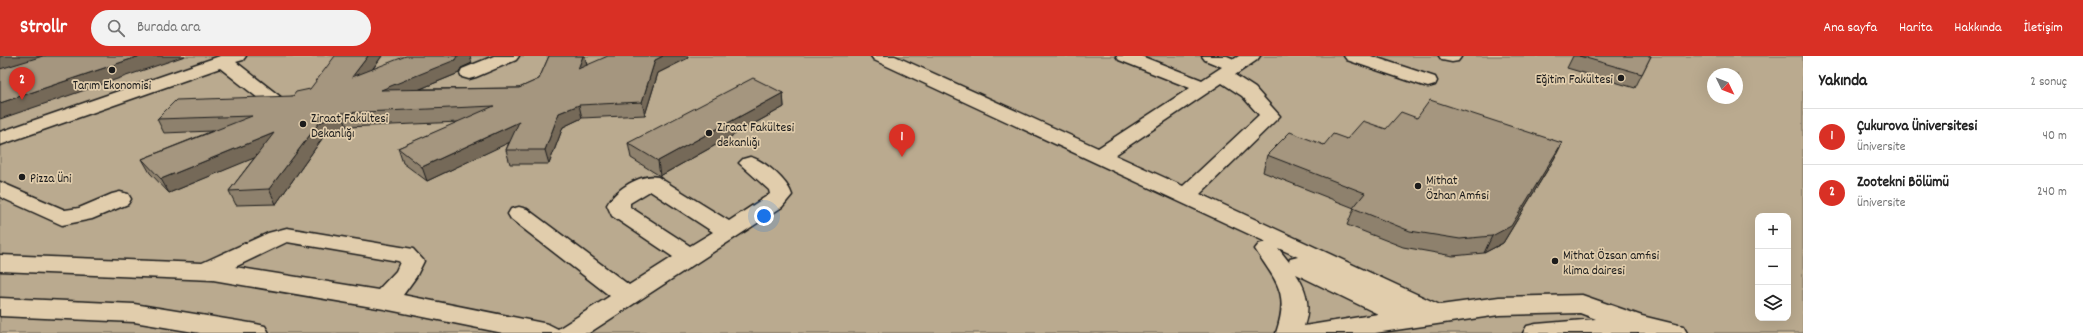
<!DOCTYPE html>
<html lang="tr">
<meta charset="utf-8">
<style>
body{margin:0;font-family:Dekko,sans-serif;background:#f2f2f2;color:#222}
.controls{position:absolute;right:12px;bottom:12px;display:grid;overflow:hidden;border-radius:8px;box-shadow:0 4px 16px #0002}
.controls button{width:36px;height:36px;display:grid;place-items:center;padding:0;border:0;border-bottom:1px solid #e0e0e0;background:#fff;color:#222;font:20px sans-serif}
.compass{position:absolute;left:1707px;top:12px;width:36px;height:36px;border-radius:50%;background:#fff;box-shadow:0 4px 16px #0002;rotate:133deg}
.you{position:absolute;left:764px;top:160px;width:14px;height:14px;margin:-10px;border:3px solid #fff;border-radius:50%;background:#1a73e8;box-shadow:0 0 0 6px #1a73e833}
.badge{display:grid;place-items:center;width:26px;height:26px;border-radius:50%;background:#d93025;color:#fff;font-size:13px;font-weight:700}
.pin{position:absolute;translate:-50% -33px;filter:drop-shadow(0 1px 2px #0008)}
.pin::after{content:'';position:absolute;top:21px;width:14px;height:12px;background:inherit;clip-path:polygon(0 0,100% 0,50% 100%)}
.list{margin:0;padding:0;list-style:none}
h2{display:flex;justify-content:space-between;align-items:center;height:52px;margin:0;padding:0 16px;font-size:17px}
h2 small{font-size:13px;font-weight:400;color:#767676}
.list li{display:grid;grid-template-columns:26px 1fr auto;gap:12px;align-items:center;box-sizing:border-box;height:56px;padding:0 16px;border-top:1px solid #e0e0e0}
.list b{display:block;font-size:15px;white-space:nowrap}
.list p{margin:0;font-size:13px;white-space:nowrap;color:#767676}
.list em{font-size:13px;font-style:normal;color:#767676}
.icon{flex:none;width:22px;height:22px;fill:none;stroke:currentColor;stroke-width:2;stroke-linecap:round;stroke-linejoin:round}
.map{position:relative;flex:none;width:1803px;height:277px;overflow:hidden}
header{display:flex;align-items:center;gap:24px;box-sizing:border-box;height:56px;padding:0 20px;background:#d93025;color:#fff}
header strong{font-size:19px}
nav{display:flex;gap:22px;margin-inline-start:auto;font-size:14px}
.search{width:280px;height:36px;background:#f2f2f2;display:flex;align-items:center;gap:10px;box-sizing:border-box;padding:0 14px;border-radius:22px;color:#767676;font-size:15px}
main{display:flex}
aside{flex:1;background:#fff}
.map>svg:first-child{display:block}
.green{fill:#baaa8f;stroke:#6b6356;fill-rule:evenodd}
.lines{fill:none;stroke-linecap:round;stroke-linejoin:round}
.minor-casing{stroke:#1c1c1c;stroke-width:3}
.minor{fill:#e1cdac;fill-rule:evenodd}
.wall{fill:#8e816d;stroke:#1c1c1c}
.shaded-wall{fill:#746959;stroke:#1c1c1c}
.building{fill:#a5967f;stroke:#1c1c1c}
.poi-dot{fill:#1c1c1c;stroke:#e1cdac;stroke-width:1.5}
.labels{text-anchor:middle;stroke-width:3.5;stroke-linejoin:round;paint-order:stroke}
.poi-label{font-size:13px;fill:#1c1c1c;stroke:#e1cdac;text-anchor:start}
</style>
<header>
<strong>Strollr</strong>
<div class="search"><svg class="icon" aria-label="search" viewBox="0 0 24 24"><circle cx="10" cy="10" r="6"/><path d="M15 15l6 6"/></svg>Burada ara</div>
<nav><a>Ana sayfa</a><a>Harita</a><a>Hakkında</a><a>İletişim</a></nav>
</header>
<main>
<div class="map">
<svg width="1803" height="277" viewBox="0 0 1803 277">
<rect width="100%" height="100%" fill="#d9c6a6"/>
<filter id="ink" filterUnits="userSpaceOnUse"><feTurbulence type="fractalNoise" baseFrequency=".025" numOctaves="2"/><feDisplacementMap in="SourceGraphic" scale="8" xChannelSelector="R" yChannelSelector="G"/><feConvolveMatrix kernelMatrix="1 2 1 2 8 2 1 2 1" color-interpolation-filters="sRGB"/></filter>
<g filter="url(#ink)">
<path class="green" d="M 0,0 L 1803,0 L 1803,277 L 0,277 ZM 1713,18 L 1737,18 L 1737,42 L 1713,42 ZM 1758,160 L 1788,160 L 1788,262 L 1758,262 Z"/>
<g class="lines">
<defs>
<path id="minor" d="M 220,0 L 246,0 L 243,4 L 236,6 L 282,42 L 285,46 L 282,50 L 275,52 L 268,50 L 220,12 L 0,89 L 0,76 Z
M 494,0 L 519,0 L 516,4 L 476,21 L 469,23 L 462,21 L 460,17 L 462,13 Z
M 871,0 L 895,0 L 1098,92 L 1190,32 L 1119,4 L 1116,0 L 1141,0 L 1202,24 L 1222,11 L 1205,4 L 1202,0 L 1227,0 L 1234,3 L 1239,0 L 1260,0 L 1257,4 L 1235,19 L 1255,32 L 1280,60 L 1200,138 L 1440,249 L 1499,241 L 1582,239 L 1642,260 L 1683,270 L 1687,277 L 1523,277 L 1527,270 L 1536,268 L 1596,263 L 1580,257 L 1499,259 L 1375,277 L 1276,277 C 1290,236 1276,226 1255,193 L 1259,188 L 1266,186 L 874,4 ZM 1222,27 L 1242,40 L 1259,59 L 1183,130 L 1115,99 ZM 1278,192 L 1298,201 L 1290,203 L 1289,206 ZM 1296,218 L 1378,258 L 1304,270 C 1311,251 1307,234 1296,218 Z
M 1344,0 L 1371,0 L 1435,21 L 1437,25 L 1435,29 L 1428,31 L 1421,29 L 1347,4 Z
M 1439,0 L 1460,0 L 1461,1 L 1458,5 L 1452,6 L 1442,4 Z
M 750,101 C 764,104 788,125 792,139 L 782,151 L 589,277 L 503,277 L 384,253 L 213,224 L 0,215 L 0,199 L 202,207 L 268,177 L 287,172 L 413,193 L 424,205 L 416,221 L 403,239 L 548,268 L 558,273 L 610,240 L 511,163 L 508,158 L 511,153 L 519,151 L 527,153 L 629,229 L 673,201 L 612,160 L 607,149 C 615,134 640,117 658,121 L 729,165 L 770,138 L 769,134 L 739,107 L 743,103 ZM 650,135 L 713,176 L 690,190 L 630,151 L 630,147 ZM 287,186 L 398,205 L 400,206 L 396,215 L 378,234 L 235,211 Z
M 0,126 L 65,154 L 79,152 L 112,138 L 120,136 L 128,138 L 131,143 L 128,148 L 92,163 L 62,169 L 0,141 Z
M 0,242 L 134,248 L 256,268 L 265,270 L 269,277 L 200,277 L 134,266 L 0,260 Z"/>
</defs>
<use href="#minor" class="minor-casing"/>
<use href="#minor" class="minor"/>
</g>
<path class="wall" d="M 382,0 L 373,13 L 472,7 L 461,12 L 459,17 L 420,33 L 519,32 L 539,23 L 549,0 L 585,0 L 587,9 L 688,2 L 658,17 L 645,59 L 582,62 L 563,71 L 549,108 L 510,108 L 506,94 L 509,86 L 427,125 L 403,107 L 398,92 L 459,66 L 347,71 L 324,80 L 276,148 L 236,149 L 229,135 L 255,101 L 169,137 L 150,117 L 142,103 L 212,75 L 164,77 L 157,63 L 293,40 L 310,33 Z
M 1573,0 L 1651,0 L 1635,32 L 1567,12 Z
M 783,37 L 784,51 L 660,120 L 631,102 L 628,87 Z
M 1417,62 L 1562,87 L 1554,103 L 1503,187 L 1484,197 L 1453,200 L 1403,191 L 1347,169 L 1354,152 L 1263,116 L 1267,99 L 1324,89 L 1386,73 Z"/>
<path class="shaded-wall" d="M 0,0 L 46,0 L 0,14 Z
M 140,0 L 185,0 L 0,63 L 0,47 Z
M 368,0 L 382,0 L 357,34 L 352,21 Z
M 457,0 L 470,0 L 472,7 L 461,12 L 459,17 L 386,47 L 381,34 Z
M 583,0 L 585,0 L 587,10 L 578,13 Z
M 663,0 L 688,0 L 688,2 L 658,17 L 645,59 L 642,46 L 655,4 Z
M 783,37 L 784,51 L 660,120 L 658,105 Z
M 579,49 L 582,62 L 563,71 L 549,108 L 545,94 L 559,57 Z
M 342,57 L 347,71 L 324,80 L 276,148 L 269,133 L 319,67 Z
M 519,66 L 523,80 L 427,125 L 422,111 Z
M 274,77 L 281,91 L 169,137 L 161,123 Z
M 1562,87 L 1554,103 L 1503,187 L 1484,197 L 1492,180 Z"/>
<path class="building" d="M 43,0 L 140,0 L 0,47 L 0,13 Z
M 335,0 L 368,0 L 352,21 L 406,0 L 457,0 L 455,4 L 381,34 L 519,32 L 539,23 L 549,0 L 583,0 L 578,13 L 608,0 L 663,0 L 655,4 L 642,46 L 579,49 L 559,57 L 545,94 L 506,94 L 519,66 L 422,111 L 398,92 L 494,50 L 342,57 L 319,67 L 269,133 L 229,135 L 274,77 L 161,123 L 142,103 L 252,60 L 157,63 L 176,44 L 293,40 L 296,36 L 310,33 Z
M 1579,0 L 1651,0 L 1642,18 Z
M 753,22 L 783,37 L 658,105 L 628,87 Z
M 1430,44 L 1562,87 L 1511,170 L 1492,180 L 1460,183 L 1410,175 L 1353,152 L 1365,137 L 1267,99 L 1290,76 L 1324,89 L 1333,78 L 1347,83 L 1363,65 L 1386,73 L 1401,56 L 1417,62 Z"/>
</g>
<g class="poi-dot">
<circle cx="112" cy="14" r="4"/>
<circle cx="1621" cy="22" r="4"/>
<circle cx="303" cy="68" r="4"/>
<circle cx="709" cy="77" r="4"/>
<circle cx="22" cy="121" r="4"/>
<circle cx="1418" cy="130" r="4"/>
<circle cx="1555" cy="205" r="4"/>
</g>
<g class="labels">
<g class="poi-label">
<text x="1613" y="27" text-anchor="end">Eğitim Fakültesi</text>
<text x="112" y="33" text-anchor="middle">Tarım Ekonomisi</text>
<text x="311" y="66">Ziraat Fakültesi<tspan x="311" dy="15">Dekanlığı</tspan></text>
<text x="717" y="75">Ziraat Fakültesi<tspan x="717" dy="15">dekanlığı</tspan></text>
<text x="30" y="126">Pizza Üni</text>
<text x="1426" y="128">Mithat<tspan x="1426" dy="15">Özhan Amfisi</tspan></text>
<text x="1563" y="203">Mithat Özsan amfisi<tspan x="1563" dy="15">klima dairesi</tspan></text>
</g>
</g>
</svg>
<div class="controls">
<button>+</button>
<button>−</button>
<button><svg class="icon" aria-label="layers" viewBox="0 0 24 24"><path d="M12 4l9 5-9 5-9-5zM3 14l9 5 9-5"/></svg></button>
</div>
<svg class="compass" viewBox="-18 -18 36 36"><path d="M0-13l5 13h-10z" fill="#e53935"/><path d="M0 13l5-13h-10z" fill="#767676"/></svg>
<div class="you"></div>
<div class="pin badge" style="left:902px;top:101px">1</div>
<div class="pin badge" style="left:22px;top:44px">2</div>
</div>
<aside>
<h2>Yakında<small>2 sonuç</small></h2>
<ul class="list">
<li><span class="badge">1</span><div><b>Çukurova Üniversitesi</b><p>Üniversite</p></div><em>40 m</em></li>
<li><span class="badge">2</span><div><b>Zootekni Bölümü</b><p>Üniversite</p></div><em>240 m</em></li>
</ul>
</aside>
</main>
